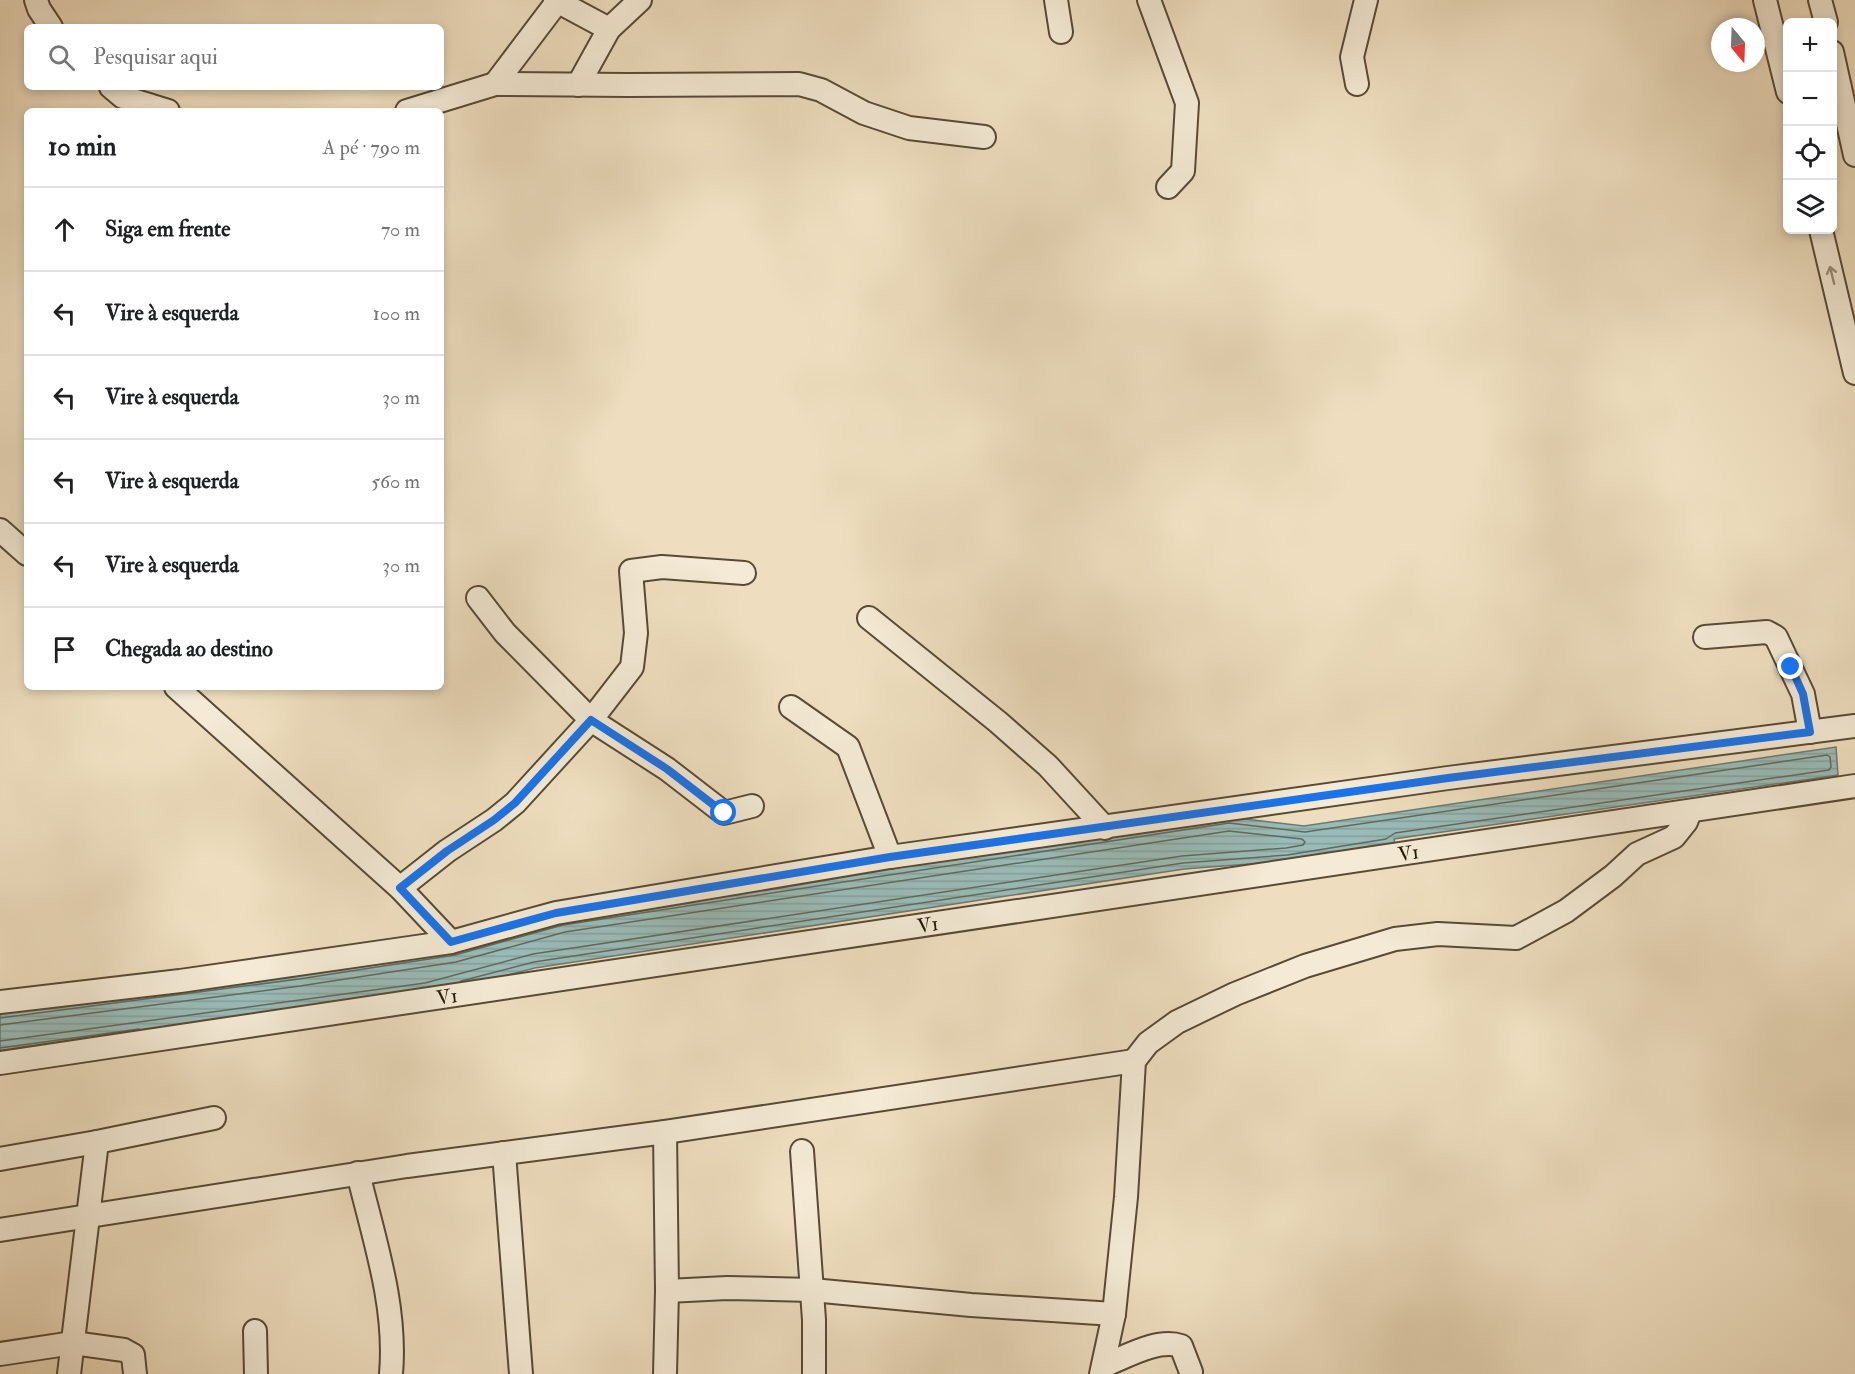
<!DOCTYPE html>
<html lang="pt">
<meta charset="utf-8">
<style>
body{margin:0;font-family:"IM FELL Double Pica",serif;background:#f6f6f6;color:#202124}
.controls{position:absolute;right:18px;top:18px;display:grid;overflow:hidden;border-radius:9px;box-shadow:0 3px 9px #0003}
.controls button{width:54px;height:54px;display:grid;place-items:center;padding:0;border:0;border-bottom:2px solid #e0e0e0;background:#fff;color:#202124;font:30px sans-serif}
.compass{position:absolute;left:1711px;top:18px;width:54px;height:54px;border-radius:50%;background:#fff;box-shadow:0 3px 9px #0003;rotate:161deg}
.stop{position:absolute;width:18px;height:18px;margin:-14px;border:4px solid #1a73e8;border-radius:50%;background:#fff}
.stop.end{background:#1a73e8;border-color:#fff;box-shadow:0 2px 6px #0008}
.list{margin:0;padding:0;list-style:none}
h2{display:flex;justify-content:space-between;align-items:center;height:78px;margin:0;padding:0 24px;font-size:26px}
h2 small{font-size:20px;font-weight:400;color:#757577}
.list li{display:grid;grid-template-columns:39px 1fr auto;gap:18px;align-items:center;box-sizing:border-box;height:84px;padding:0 24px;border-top:2px solid #e0e0e0}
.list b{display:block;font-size:22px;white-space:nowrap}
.list em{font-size:20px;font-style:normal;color:#757577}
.icon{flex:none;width:33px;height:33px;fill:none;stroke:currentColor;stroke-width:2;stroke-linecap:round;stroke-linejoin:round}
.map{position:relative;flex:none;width:1855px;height:1374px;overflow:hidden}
.search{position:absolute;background:#fff;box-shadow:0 3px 9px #0003;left:24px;top:24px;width:420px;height:66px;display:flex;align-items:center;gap:15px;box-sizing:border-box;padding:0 21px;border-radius:9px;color:#757577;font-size:22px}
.panel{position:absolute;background:#fff;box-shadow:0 3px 9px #0003;left:24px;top:108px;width:420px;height:582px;border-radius:9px}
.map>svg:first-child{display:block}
.water{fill:url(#water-rules);stroke:#6c7a71;stroke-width:1.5}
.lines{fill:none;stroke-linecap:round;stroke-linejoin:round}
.shore{stroke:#606a5f;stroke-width:1.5}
.minor-casing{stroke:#584a35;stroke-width:26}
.minor{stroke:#f4ead5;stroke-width:22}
.oneway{stroke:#978c78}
.route{stroke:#1a73e8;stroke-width:8}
.labels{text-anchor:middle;stroke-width:6;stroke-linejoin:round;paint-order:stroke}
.street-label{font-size:20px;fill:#261807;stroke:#f4ead5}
</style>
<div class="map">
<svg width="1855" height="1374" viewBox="0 0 1855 1374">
<defs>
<pattern id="water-rules" width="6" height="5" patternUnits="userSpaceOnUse" patternTransform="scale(1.5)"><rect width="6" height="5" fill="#9abbb7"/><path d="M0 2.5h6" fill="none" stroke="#85a09c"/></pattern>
</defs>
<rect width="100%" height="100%" fill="#eedebf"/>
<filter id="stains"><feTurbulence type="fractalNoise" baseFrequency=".00333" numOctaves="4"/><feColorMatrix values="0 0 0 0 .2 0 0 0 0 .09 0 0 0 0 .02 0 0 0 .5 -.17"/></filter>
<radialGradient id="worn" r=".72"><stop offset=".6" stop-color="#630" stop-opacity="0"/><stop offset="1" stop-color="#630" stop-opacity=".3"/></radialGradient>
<path class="water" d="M 1836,747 L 1838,775 L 1394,839 L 1395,844 L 1287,861 L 1184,869 L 535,968 L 428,996 L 0,1054 L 0,1012 L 562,919 L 1229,817 L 1304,826 Z"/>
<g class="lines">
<path class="shore" d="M 0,1018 L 299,979 L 455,955 L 563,925 L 1229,823 L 1305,832 L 1827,755 L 1830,757 L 1831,767 L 1829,770 L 1395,833 L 1386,839 L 1287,855 L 1183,863 L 534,962 L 461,981
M 0,1025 L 300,986 L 456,962 L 565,932 L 1229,831 L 1302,839 L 1305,842 L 1303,845 L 1286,848 L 1182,856 L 533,954 L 425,983 L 0,1041
M 0,1048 L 139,1029"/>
<defs>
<g id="minor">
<path d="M 36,0 L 39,9 L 51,27"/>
<path d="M 555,0 L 609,29"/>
<path d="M 1056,0 L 1061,32"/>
<path d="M 1149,0 L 1187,103 L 1183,171 L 1168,187"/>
<path d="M 1765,0 L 1788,92"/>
<path d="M 1820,0 L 1826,22"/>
<path d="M 1832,52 L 1855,155"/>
<path d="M 495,84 L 557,2"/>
<path d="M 1357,84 L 1352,57 L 1366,0"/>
<path d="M 578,85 L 609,29 L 640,0"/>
<path d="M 111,87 L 123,97 L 168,111"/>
<path d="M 407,111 L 495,84 L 628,85 L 799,84 L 821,90 L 864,113 L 909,128 L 984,137"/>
<path d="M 1821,230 L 1855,373"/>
<path d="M 0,530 L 27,554"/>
<path d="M 478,598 L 505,633 L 591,720 L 667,769 L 724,813 L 752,806"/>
<path d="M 869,618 L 998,722 L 1048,766 L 1105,828"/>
<path d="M 1705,637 L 1767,632 L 1776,637 L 1803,694 L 1810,732"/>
<path d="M 176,687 L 400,888 L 451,942"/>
<path d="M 791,707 L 848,747 L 890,857"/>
<path d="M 400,888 L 447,851 L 494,820 L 515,803 L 591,720 L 632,667 L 636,633 L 631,571 L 662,567 L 744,573"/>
<path d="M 0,1002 L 180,981 L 451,942 L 556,913 L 890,857 L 1448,778 L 1855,726"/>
<path id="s1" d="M 0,1063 L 1855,786"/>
<path d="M 665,1132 L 667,1291 L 665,1374"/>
<path d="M 802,1151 L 814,1320 L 814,1374"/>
<path d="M 504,1153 L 521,1374"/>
<path d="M 0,1159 L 97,1142"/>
<path d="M 358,1173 C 374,1239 397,1306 391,1374"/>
<path d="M 0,1230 L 407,1166 L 665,1132 L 1134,1061"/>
<path d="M 667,1291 L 727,1288 L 812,1290 L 971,1305 L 1114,1314"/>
<path d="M 255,1331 L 256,1374"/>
<path d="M 0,1354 L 73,1343 L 124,1350 L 133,1355 L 135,1374"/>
<path d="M 1103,1366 C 1126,1357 1157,1338 1181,1346 L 1191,1372"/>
<path d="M 69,1374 L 97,1142 L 214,1118"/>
<path d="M 1101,1374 L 1114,1314 L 1126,1197 L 1134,1061 L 1148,1043 L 1177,1022 L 1235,994 L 1305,966 L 1395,939 L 1438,934 L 1516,938 L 1566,911 L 1613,876 L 1637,854 L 1674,837 L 1686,822 L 1690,812"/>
</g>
</defs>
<use href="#minor" class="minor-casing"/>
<use href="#minor" class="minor"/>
</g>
<defs><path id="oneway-shaft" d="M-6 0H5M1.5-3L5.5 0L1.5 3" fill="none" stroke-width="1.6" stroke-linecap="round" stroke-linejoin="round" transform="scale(1.5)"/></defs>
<use class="oneway" href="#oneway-shaft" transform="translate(1832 275) rotate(-104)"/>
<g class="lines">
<path class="route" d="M 724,813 L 667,769 L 591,720 L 515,803 L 494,820 L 447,851 L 400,888 L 451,942 L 556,913 L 890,857 L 1448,778 L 1810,732 L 1803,694 L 1791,667"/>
</g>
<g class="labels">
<g class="street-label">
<text dy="7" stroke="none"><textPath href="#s1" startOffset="1424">V1</textPath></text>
<text dy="7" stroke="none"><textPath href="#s1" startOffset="938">V1</textPath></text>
<text dy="7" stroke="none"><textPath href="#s1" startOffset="452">V1</textPath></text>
</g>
</g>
<rect width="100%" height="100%" filter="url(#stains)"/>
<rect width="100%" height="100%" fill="url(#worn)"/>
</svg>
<div class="controls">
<button>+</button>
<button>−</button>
<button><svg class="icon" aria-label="locate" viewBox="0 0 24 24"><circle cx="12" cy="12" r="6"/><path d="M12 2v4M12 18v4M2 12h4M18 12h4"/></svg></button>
<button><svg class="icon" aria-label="layers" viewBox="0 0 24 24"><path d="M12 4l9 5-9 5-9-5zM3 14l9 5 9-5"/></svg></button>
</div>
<svg class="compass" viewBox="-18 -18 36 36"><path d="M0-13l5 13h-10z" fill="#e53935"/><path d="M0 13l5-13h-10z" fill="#757577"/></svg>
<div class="stop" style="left:724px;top:813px"></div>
<div class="stop end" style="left:1791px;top:667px"></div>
<div class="search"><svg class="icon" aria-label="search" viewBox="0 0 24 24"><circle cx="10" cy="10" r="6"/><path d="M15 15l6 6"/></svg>Pesquisar aqui</div>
<section class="panel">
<h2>10 min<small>A pé · 790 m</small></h2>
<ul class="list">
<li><svg class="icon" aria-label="ahead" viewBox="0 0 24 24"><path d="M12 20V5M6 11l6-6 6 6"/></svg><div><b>Siga em frente</b></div><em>70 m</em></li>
<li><svg class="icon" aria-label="left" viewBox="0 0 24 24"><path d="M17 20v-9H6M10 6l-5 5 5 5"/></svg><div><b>Vire à esquerda</b></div><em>100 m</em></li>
<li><svg class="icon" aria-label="left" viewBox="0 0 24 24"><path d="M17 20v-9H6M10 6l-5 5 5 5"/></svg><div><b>Vire à esquerda</b></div><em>30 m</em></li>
<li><svg class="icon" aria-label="left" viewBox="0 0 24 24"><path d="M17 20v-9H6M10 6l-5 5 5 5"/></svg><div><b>Vire à esquerda</b></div><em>560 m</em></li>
<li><svg class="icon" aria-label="left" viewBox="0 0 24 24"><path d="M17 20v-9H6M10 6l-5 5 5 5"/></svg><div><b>Vire à esquerda</b></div><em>30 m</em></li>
<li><svg class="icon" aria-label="arrive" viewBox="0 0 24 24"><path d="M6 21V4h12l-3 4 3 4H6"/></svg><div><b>Chegada ao destino</b></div></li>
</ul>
</section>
</div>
